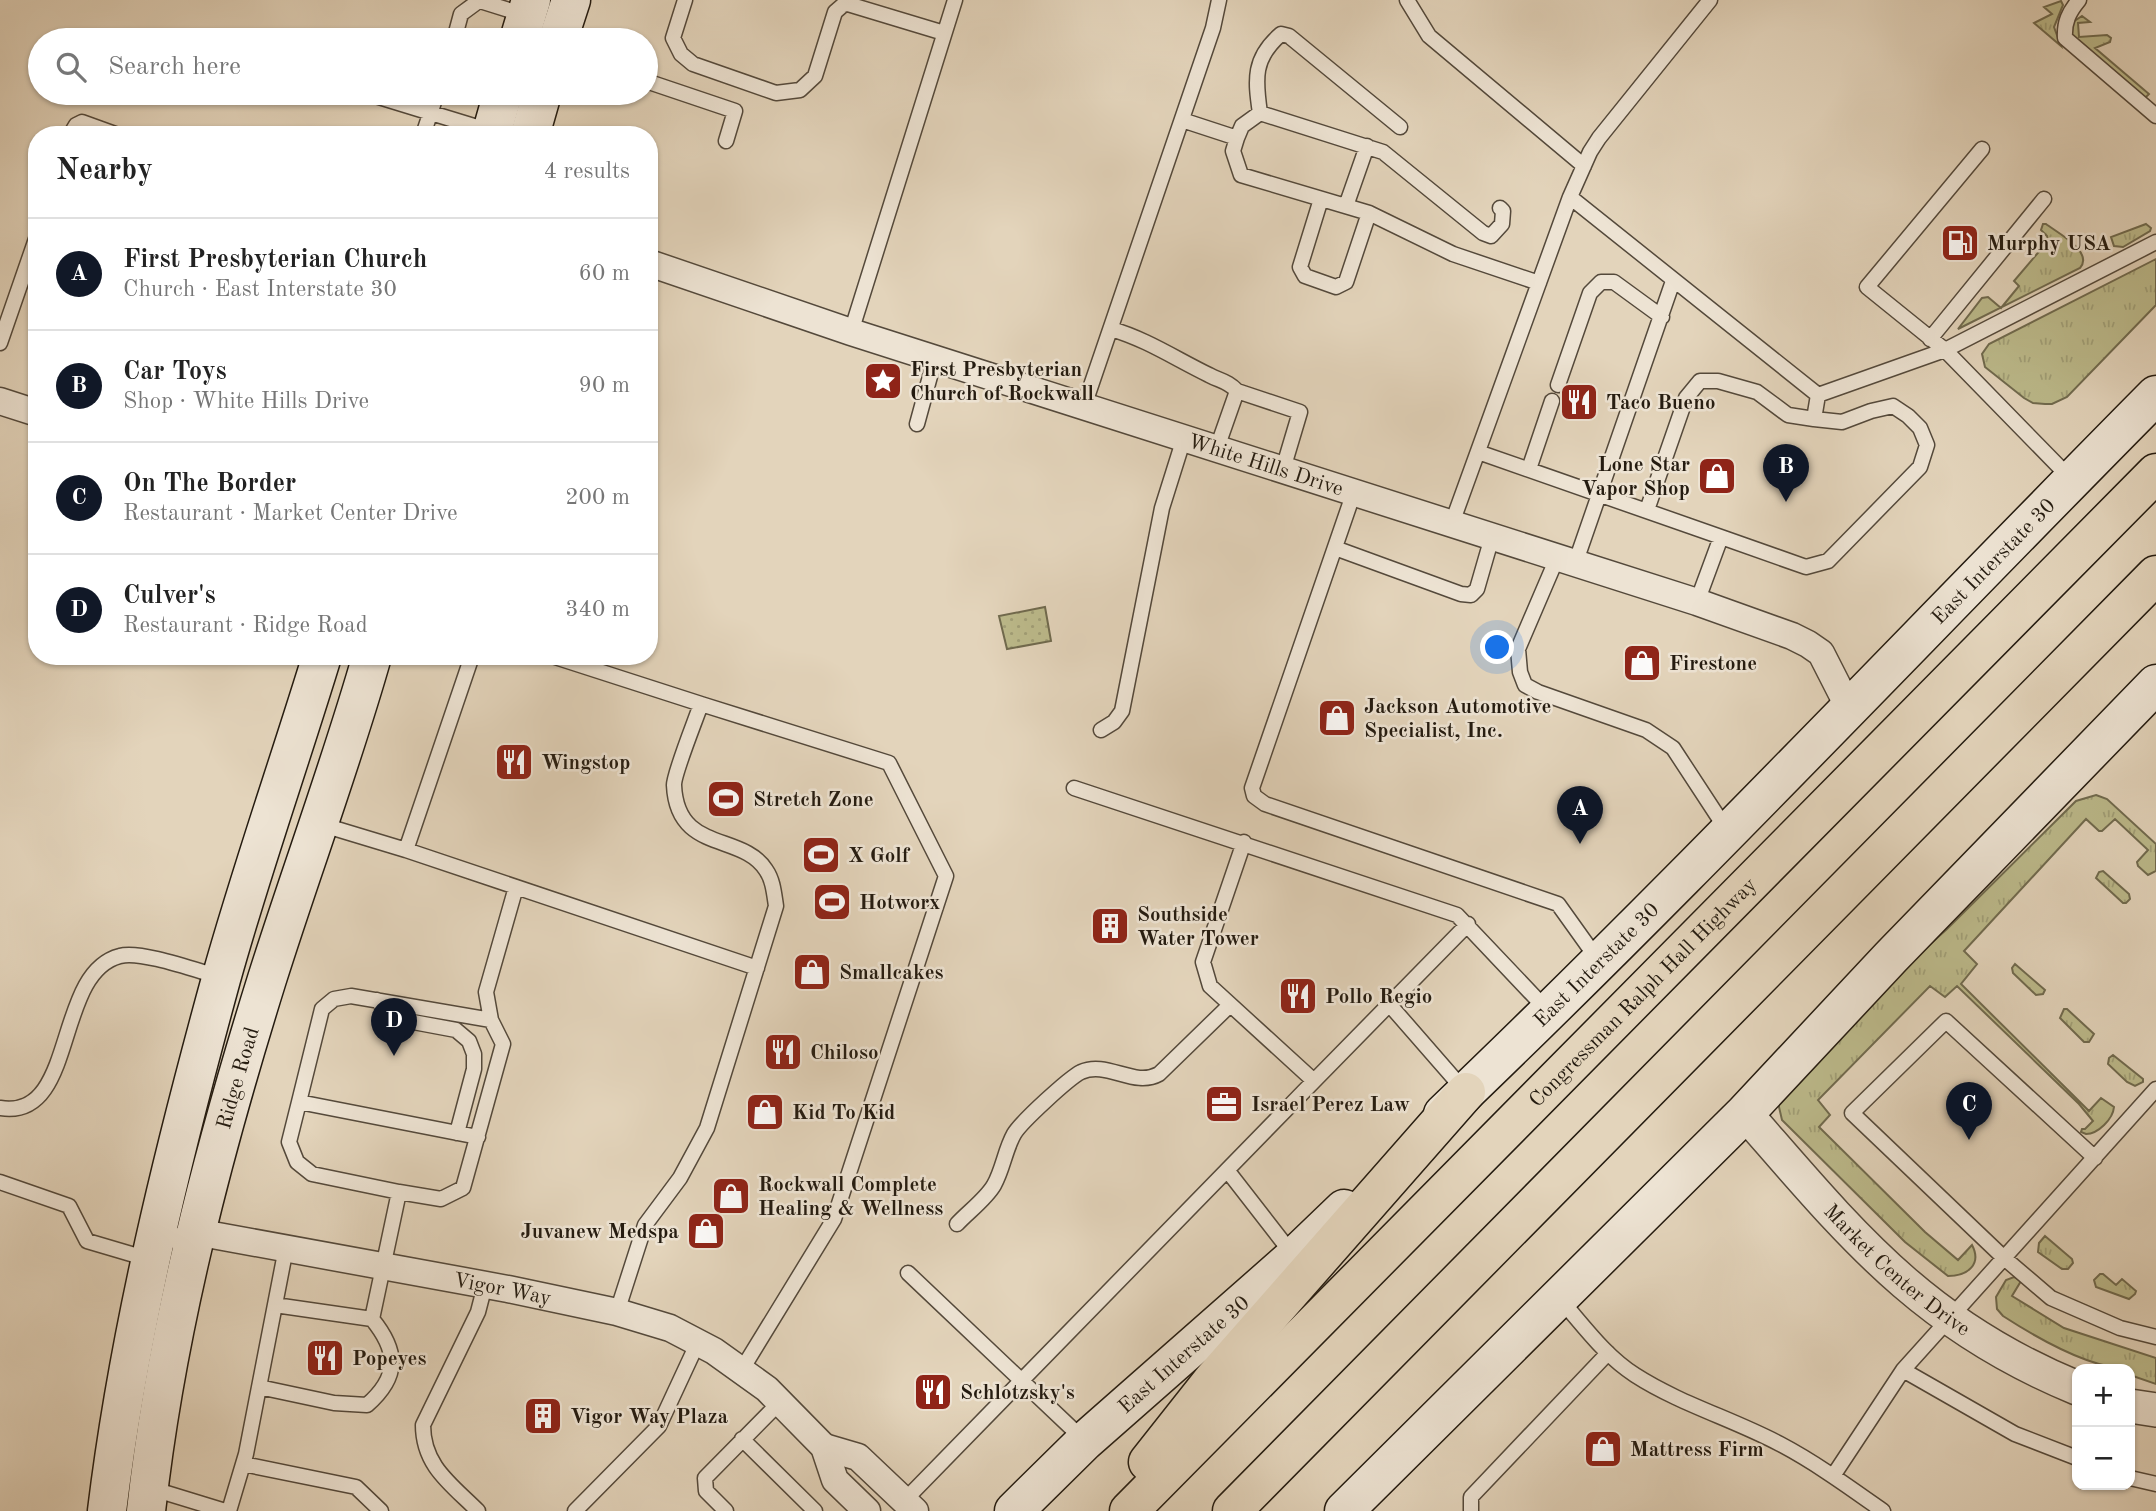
<!DOCTYPE html>
<meta charset="utf-8">
<style>
body{margin:0;font-family:"Old Standard TT",serif;background:#f2f2f2;color:#222}
.controls{position:absolute;right:21px;bottom:21px;display:grid;overflow:hidden;border-radius:14px;box-shadow:0 2px 5px #0004}
.controls button{width:63px;height:63px;display:grid;place-items:center;padding:0;border:0;border-bottom:2px solid #e0e0e0;background:#fff;color:#222;font:35px sans-serif}
.you{position:absolute;left:1498px;top:648px;width:24px;height:24px;margin:-18px;border:5px solid #fff;border-radius:50%;background:#1a73e8;box-shadow:0 0 0 10px #1a73e833}
.badge{display:grid;place-items:center;width:46px;height:46px;border-radius:50%;background:#111827;color:#fff;font-size:23px;font-weight:700}
.pin{position:absolute;translate:-50% -58px;filter:drop-shadow(0 2px 4px #0008)}
.pin::after{content:'';position:absolute;top:37px;width:24px;height:21px;background:inherit;clip-path:polygon(0 0,100% 0,50% 100%)}
.list{margin:0;padding:0;list-style:none}
h2{display:flex;justify-content:space-between;align-items:center;height:91px;margin:0;padding:0 28px;font-size:30px}
h2 small{font-size:23px;font-weight:400;color:#767676}
.list li{display:grid;grid-template-columns:46px 1fr auto;gap:21px;align-items:center;box-sizing:border-box;height:112px;padding:0 28px;border-top:2px solid #e0e0e0}
.list b{display:block;font-size:26px;white-space:nowrap}
.list p{margin:0;font-size:23px;white-space:nowrap;color:#767676}
.list em{font-size:23px;font-style:normal;color:#767676}
.icon{flex:none;width:38px;height:38px;fill:none;stroke:currentColor;stroke-width:2;stroke-linecap:round;stroke-linejoin:round}
.map{position:relative;flex:none;width:2156px;height:1511px;overflow:hidden}
.search{position:absolute;background:#fff;box-shadow:0 2px 5px #0004;left:28px;top:28px;width:630px;height:77px;display:flex;align-items:center;gap:18px;box-sizing:border-box;padding:0 24px;border-radius:38px;color:#767676;font-size:26px}
.panel{position:absolute;background:#fff;box-shadow:0 2px 5px #0004;left:28px;top:126px;width:630px;height:539px;border-radius:28px}
.map>svg:first-child{display:block}
.grass{fill:url(#grass-tufts);stroke:#706a4e;stroke-width:2}
.park{fill:url(#park-dots);stroke:#706a4e;stroke-width:2}
.lines{fill:none;stroke-linecap:round;stroke-linejoin:round}
.service-casing{stroke:#54493b;stroke-width:17}
.minor-casing{stroke:#54493b;stroke-width:29}
.tertiary-casing{stroke:#54493b;stroke-width:36}
.secondary-casing{stroke:#241b10;stroke-width:41}
.motorway-casing{stroke:#241b10;stroke-width:41}
.service{stroke:#ede3d3;stroke-width:14}
.minor{stroke:#ede3d3;stroke-width:26}
.tertiary{stroke:#ede3d3;stroke-width:33}
.secondary{stroke:#ede3d3;stroke-width:38}
.motorway{stroke:#e3d4bb;stroke-width:38}
.labels{text-anchor:middle;stroke-width:5;stroke-linejoin:round;paint-order:stroke}
.poi-label{font-size:21px;font-weight:bold;fill:#241b10;stroke:#ede3d3;text-anchor:start}
.street-label{font-size:21px;fill:#241b10;stroke:#ede3d3}
</style>
<div class="map">
<svg width="2156" height="1511" viewBox="0 0 2156 1511">
<defs>
<pattern id="grass-tufts" width="24" height="20" patternUnits="userSpaceOnUse" patternTransform="scale(1.75)"><rect width="24" height="20" fill="#bcba8b"/><path d="M3 7l-1-3M5 7V3M7 7l1-3M15 17l-1-3M17 17v-4M19 17l1-3" fill="none" stroke="#a19f77"/></pattern>
<pattern id="park-dots" width="8" height="8" patternUnits="userSpaceOnUse" patternTransform="scale(1.75)"><rect width="8" height="8" fill="#bcba8b"/><path d="M2 2h.1M6 6h.1" fill="none" stroke="#a19f77" stroke-width="1.8" stroke-linecap="round"/></pattern>
</defs>
<rect width="100%" height="100%" fill="#e3d4bb"/>
<filter id="stains"><feTurbulence type="fractalNoise" baseFrequency=".00286" numOctaves="4"/><feColorMatrix values="0 0 0 0 .2 0 0 0 0 .09 0 0 0 0 .02 0 0 0 .5 -.17"/></filter>
<radialGradient id="worn" r=".72"><stop offset=".6" stop-color="#630" stop-opacity="0"/><stop offset="1" stop-color="#630" stop-opacity=".3"/></radialGradient>
<path class="grass" d="M 2061,1 L 2063,5 L 2054,27 L 2061,46 L 2034,23 L 2052,14 L 2044,7 Z
M 2082,16 L 2090,22 L 2078,23 L 2079,37 L 2107,35 L 2111,38 L 2110,42 L 2095,48 L 2149,94 L 2145,98 L 2071,35 L 2073,22 Z
M 2043,224 L 2046,224 C 2058,233 2094,252 2080,268 L 1958,329 L 1982,298 L 1988,297 L 2001,308 L 2019,286 L 2014,281 L 2048,241 L 2047,236 L 2041,230 Z
M 2146,224 L 2151,228 L 2150,231 L 2123,247 L 2114,246 L 2111,237 Z
M 2156,259 L 2156,305 L 2067,397 L 2052,404 L 2045,404 L 2033,403 L 2024,398 L 1985,367 L 1982,354 L 1989,344 Z
M 2096,795 L 2107,799 L 2156,844 L 2156,871 L 2148,875 L 2138,866 L 2137,862 L 2148,850 L 2115,819 L 2102,831 L 2099,831 L 2086,819 L 1964,951 L 1977,964 L 1961,984 L 2089,1111 L 2101,1098 L 2114,1107 C 2113,1119 2098,1134 2086,1134 L 2081,1132 L 2082,1129 L 2085,1129 L 2093,1121 L 2079,1104 L 1957,986 L 1945,997 L 1930,986 L 1818,1100 L 1830,1115 L 1819,1127 L 1925,1232 L 1958,1260 L 1972,1245 C 1982,1264 1968,1276 1948,1276 L 1905,1242 L 1782,1120 L 1779,1107 L 1779,1096 L 1836,1029 L 1947,929 L 2076,801 Z
M 2103,871 L 2129,894 L 2130,899 L 2126,903 L 2123,903 L 2096,878 L 2099,872 Z
M 2015,964 L 2045,990 L 2043,994 L 2036,995 L 2013,973 L 2012,968 Z
M 2064,1009 L 2067,1009 L 2094,1034 L 2089,1042 L 2084,1042 L 2060,1018 Z
M 2113,1055 L 2143,1079 L 2143,1082 L 2135,1086 L 2127,1082 L 2108,1064 L 2109,1058 Z
M 2045,1236 L 2072,1259 L 2073,1263 L 2068,1269 L 2062,1269 L 2038,1252 L 2039,1243 Z
M 2100,1274 L 2103,1274 L 2116,1285 L 2122,1279 L 2136,1291 L 2135,1294 L 2129,1299 L 2096,1287 L 2094,1280 Z
M 2014,1277 L 2021,1281 L 2012,1296 L 2064,1328 L 2156,1358 L 2156,1384 L 2130,1375 L 2130,1369 C 2090,1369 2037,1338 2003,1316 L 1997,1309 L 1996,1297 L 2006,1280 Z"/>
<path class="park" d="M 1045,607 L 1051,641 L 1007,649 L 999,616 Z"/>
<g class="lines">
<defs>
<path id="service" d="M 685,0 L 673,38 L 681,54 L 693,64 L 776,93 L 800,90 L 815,76 L 835,12 L 843,5 L 848,4 L 944,33
M 1407,0 L 1429,36 L 1584,166
M 2079,0 C 2069,12 2064,22 2065,38 L 2156,116
M 480,1 L 525,15
M 454,40 L 461,14 L 480,0
M 646,81 L 735,111 L 726,141
M 366,93 L 490,131
M 1260,113 C 1255,79 1253,58 1281,34 L 1289,36 L 1400,127
M 1182,120 L 1237,138 L 1233,151 L 1241,175 L 1369,213 L 1453,254 L 1539,283
M 70,135 L 76,125 L 82,122 L 118,135
M 423,135 L 437,93
M 1237,138 L 1242,126 L 1260,113 L 1383,152 L 1483,233 L 1491,236 L 1502,224 L 1503,211 L 1500,208
M 1570,197 L 1818,395 L 1945,350
M 1321,199 L 1300,267 L 1305,276 L 1336,287 L 1346,282 L 1369,213
M 1346,206 L 1367,146
M 1111,329 C 1146,339 1176,359 1209,375 C 1220,381 1228,381 1237,391
M 851,332 L 955,0
M 1930,339 L 2044,199
M 0,343 L 37,236
M 1945,350 L 1867,287 L 1982,149
M 1558,385 L 1590,293 L 1601,282 L 1614,282 L 1662,317
M 1084,406 L 1213,28 L 1219,0
M 917,424 L 935,358
M 1217,448 L 1237,391 L 1300,412 L 1283,469
M 1478,452 L 1721,537 L 1697,602
M 1529,469 L 1552,401
M 2071,479 L 1945,350 L 2156,242
M 1354,492 L 1252,788 L 1254,796 L 1265,804 L 1558,904 L 1598,960
M 1647,510 L 1686,398 L 1700,381 L 1718,381 L 1757,392 L 1788,415 L 1814,419
M 1452,523 L 1570,197 L 1590,152 L 1599,138 L 1710,0
M 1721,537 L 1806,567 L 1828,561 L 1920,467 L 1927,445 L 1920,428 L 1908,416 L 1893,406 L 1871,411 L 1842,422 L 1814,419 L 1818,395
M 1335,548 L 1461,594 L 1471,595 L 1477,589 L 1492,537
M 1557,558 L 1518,649 L 1520,672 L 1525,685 L 1538,692 L 1646,730 L 1673,748 L 1728,832
M 1575,564 L 1673,281
M 552,656 L 701,704
M 1101,730 L 1114,722 L 1122,711 L 1162,508 L 1184,438
M 1074,788 L 1457,915 L 1548,1011
M 320,824 L 406,850 L 757,968
M 1244,842 L 1203,962 L 1210,986 L 1314,1081 L 1468,924
M 406,850 L 472,656
M 377,1000 L 392,1018 L 456,1030 L 469,1041 L 474,1054 L 474,1069 L 457,1133
M 1389,1004 L 1464,1090
M 299,1102 L 322,1009 L 334,999 L 351,996 L 491,1020
M 0,1108 C 78,1121 53,973 120,956 C 140,950 198,971 220,977
M 2095,1158 L 1946,1021 L 1852,1113 L 2003,1257 L 2051,1298 L 2120,1328 L 2156,1337
M 1227,1170 L 1293,1255
M 0,1182 L 69,1206 L 87,1241 L 148,1259
M 399,1192 L 312,1174 L 297,1162 L 289,1142 L 299,1102 L 478,1137
M 957,1224 C 968,1212 986,1199 994,1185 C 1003,1169 1005,1150 1014,1134 C 1021,1122 1069,1078 1081,1072 C 1107,1060 1134,1088 1159,1074 L 1230,1005
M 908,1273 L 1084,1440
M 1560,1299 C 1583,1325 1605,1356 1635,1375 C 1680,1404 1733,1419 1780,1444 C 1816,1463 1849,1487 1883,1511
M 617,1312 L 645,1225 L 680,1178 L 707,1128 L 776,906 C 774,893 773,880 766,870 C 742,832 677,854 674,785 C 674,773 696,719 701,704 L 889,763 L 946,876 L 834,1219 L 741,1371
M 372,1319 L 399,1192 L 441,1199 L 463,1188 L 503,1044 L 491,1020 L 486,992 L 516,887
M 1903,1370 L 2015,1434 L 2077,1458
M 259,1387 L 334,1403 L 367,1405 C 399,1377 399,1352 372,1319 L 275,1305
M 742,1439 L 815,1511
M 243,1464 L 356,1487 L 381,1511
M 1833,1476 L 1903,1370 L 2156,1089
M 2130,1478 L 2156,1484
M 150,1488 L 225,1511
M 904,1501 L 1314,1081
M 229,1511 L 246,1454 L 286,1248
M 478,1511 C 451,1484 423,1466 423,1425 L 478,1312 L 485,1285
M 575,1511 L 659,1426 L 698,1342
M 726,1511 L 706,1491 L 705,1478 L 780,1402
M 1471,1511 L 1471,1497 L 1608,1353"/>
<g id="minor">
<path id="s1" d="M 649,263 L 851,332 L 1697,602 L 1792,636 L 1808,644 L 1821,653 L 1849,708"/>
<path d="M 0,401 L 37,413"/>
<path id="s2" d="M 183,1240 L 196,1232 L 508,1289 L 617,1312 L 670,1328 L 714,1351 L 767,1389 L 824,1447 L 835,1480 L 867,1511"/>
<path d="M 824,1447 L 858,1457 L 915,1511"/>
</g>
<g id="tertiary">
<path id="s3" d="M 1745,1113 C 1796,1171 1846,1232 1905,1283 C 1956,1327 2016,1363 2077,1388"/>
<path d="M 2130,1406 L 2156,1410"/>
</g>
<g id="secondary">
<path d="M 519,40 L 531,0"/>
<path d="M 558,40 L 571,0"/>
<path d="M 491,135 L 503,93"/>
<path d="M 530,135 L 542,93"/>
<path id="s4" d="M 1443,1114 C 1687,881 1918,635 2156,395"/>
<path d="M 107,1511 C 129,1331 173,1154 221,979 C 251,871 289,764 322,656"/>
<path id="s5" d="M 146,1511 C 166,1330 213,1152 267,979 C 301,871 341,765 372,656"/>
<path id="s6" d="M 1014,1511 L 1085,1441 L 1294,1257 L 1344,1209"/>
<path d="M 1344,1511 L 1745,1113 L 1891,957 L 2156,684"/>
</g>
<g id="motorway">
<path d="M 1148,1462 L 1212,1381 L 1466,1092"/>
<path id="s7" d="M 1129,1511 L 2156,473"/>
<path d="M 1232,1511 L 2156,575"/>
</g>
</defs>
<use href="#service" class="service-casing"/>
<use href="#minor" class="minor-casing"/>
<use href="#tertiary" class="tertiary-casing"/>
<use href="#secondary" class="secondary-casing"/>
<use href="#motorway" class="motorway-casing"/>
<use href="#service" class="service"/>
<use href="#minor" class="minor"/>
<use href="#tertiary" class="tertiary"/>
<use href="#secondary" class="secondary"/>
<use href="#motorway" class="motorway"/>
</g>
<defs>
<symbol id="fuel-square" viewBox="-11 -11 22 22"><rect x="-9" y="-9" width="18" height="18" rx="4" fill="#8f2418" stroke="#ede3d3"/><path d="M-5.5-6h7V0h2V4h1.3V-2.5L3-4.5l.8-.8L6-3V5H2.5V1h-1V6h-7ZM-4.2-4.7v3.2H.2V-4.7Z" fill="#fff"/></symbol>
<symbol id="sight-square" viewBox="-11 -11 22 22"><rect x="-9" y="-9" width="18" height="18" rx="4" fill="#8f2418" stroke="#ede3d3"/><path d="M0-6L1.8-2.2L6-1.7L2.9 1.2L3.7 5.4L0 3.3L-3.7 5.4L-2.9 1.2L-6-1.7L-1.8-2.2Z" fill="#fff"/></symbol>
<symbol id="restaurant-square" viewBox="-11 -11 22 22"><rect x="-9" y="-9" width="18" height="18" rx="4" fill="#8f2418" stroke="#ede3d3"/><path d="M-5-6h1v4h1v-4h1v4h1v-4h1v5L-1.5 .5V6h-2V.5L-5-1ZM5-6V6H3V1.5H1.5Q1.5-4 5-6Z" fill="#fff"/></symbol>
<symbol id="shop-square" viewBox="-11 -11 22 22"><rect x="-9" y="-9" width="18" height="18" rx="4" fill="#8f2418" stroke="#ede3d3"/><path d="M-5-2.5h2.3a2.7 3.5 0 0 1 5.4 0H5L5.5 6h-11ZM-1.5-2.5h3a1.5 2.3 0 0 0-3 0Z" fill="#fff"/></symbol>
<symbol id="stadium-square" viewBox="-11 -11 22 22"><rect x="-9" y="-9" width="18" height="18" rx="4" fill="#8f2418" stroke="#ede3d3"/><path d="M0-5a6.5 5 0 1 0 0 10a6.5 5 0 1 0 0-10ZM-3.5-1.8h7v3.6h-7Z" fill="#fff"/></symbol>
<symbol id="building-square" viewBox="-11 -11 22 22"><rect x="-9" y="-9" width="18" height="18" rx="4" fill="#8f2418" stroke="#ede3d3"/><path d="M-4-6H4V6H1V3H-1V6H-4ZM-2.5-4.3h1.7v1.8h-1.7ZM.8-4.3h1.7v1.8H.8ZM-2.5-1h1.7V.8h-1.7ZM.8-1h1.7V.8H.8Z" fill="#fff"/></symbol>
<symbol id="office-square" viewBox="-11 -11 22 22"><rect x="-9" y="-9" width="18" height="18" rx="4" fill="#8f2418" stroke="#ede3d3"/><path d="M-6-3h4V-5.5h4V-3h4V5H-6ZM-1-4.5V-3h2v-1.5ZM-6 0V1H6V0Z" fill="#fff"/></symbol>
</defs>
<g fill-rule="evenodd">
<use href="#fuel-square" x="1938" y="221" width="44" height="44"/>
<use href="#sight-square" x="861" y="359" width="44" height="44"/>
<use href="#restaurant-square" x="1557" y="380" width="44" height="44"/>
<use href="#shop-square" x="1695" y="454" width="44" height="44"/>
<use href="#shop-square" x="1620" y="641" width="44" height="44"/>
<use href="#shop-square" x="1315" y="696" width="44" height="44"/>
<use href="#restaurant-square" x="492" y="740" width="44" height="44"/>
<use href="#stadium-square" x="704" y="777" width="44" height="44"/>
<use href="#stadium-square" x="799" y="833" width="44" height="44"/>
<use href="#stadium-square" x="810" y="880" width="44" height="44"/>
<use href="#building-square" x="1088" y="904" width="44" height="44"/>
<use href="#shop-square" x="790" y="950" width="44" height="44"/>
<use href="#restaurant-square" x="1276" y="974" width="44" height="44"/>
<use href="#restaurant-square" x="761" y="1030" width="44" height="44"/>
<use href="#office-square" x="1202" y="1082" width="44" height="44"/>
<use href="#shop-square" x="743" y="1090" width="44" height="44"/>
<use href="#shop-square" x="709" y="1174" width="44" height="44"/>
<use href="#shop-square" x="684" y="1209" width="44" height="44"/>
<use href="#restaurant-square" x="303" y="1336" width="44" height="44"/>
<use href="#restaurant-square" x="911" y="1370" width="44" height="44"/>
<use href="#building-square" x="521" y="1394" width="44" height="44"/>
<use href="#shop-square" x="1581" y="1427" width="44" height="44"/>
</g>
<g class="labels">
<g class="poi-label">
<text x="1987" y="250">Murphy USA</text>
<text x="910" y="376">First Presbyterian<tspan x="910" dy="24">Church of Rockwall</tspan></text>
<text x="1606" y="409">Taco Bueno</text>
<text x="1690" y="471" text-anchor="end">Lone Star<tspan x="1690" dy="24">Vapor Shop</tspan></text>
<text x="1669" y="670">Firestone</text>
<text x="1364" y="713">Jackson Automotive<tspan x="1364" dy="24">Specialist, Inc.</tspan></text>
<text x="541" y="769">Wingstop</text>
<text x="753" y="806">Stretch Zone</text>
<text x="848" y="862">X Golf</text>
<text x="859" y="909">Hotworx</text>
<text x="1137" y="921">Southside<tspan x="1137" dy="24">Water Tower</tspan></text>
<text x="839" y="979">Smallcakes</text>
<text x="1325" y="1003">Pollo Regio</text>
<text x="810" y="1059">Chiloso</text>
<text x="1251" y="1111">Israel Perez Law</text>
<text x="792" y="1119">Kid To Kid</text>
<text x="758" y="1191">Rockwall Complete<tspan x="758" dy="24">Healing &amp; Wellness</tspan></text>
<text x="679" y="1238" text-anchor="end">Juvanew Medspa</text>
<text x="352" y="1365">Popeyes</text>
<text x="960" y="1399">Schlotzsky's</text>
<text x="570" y="1423">Vigor Way Plaza</text>
<text x="1630" y="1456">Mattress Firm</text>
</g>
<g class="street-label">
<text dy="7" stroke="none"><textPath href="#s1" startOffset="649">White Hills Drive</textPath></text>
<text dy="7" stroke="none"><textPath href="#s4" startOffset="780">East Interstate 30</textPath></text>
<text dy="7" stroke="none"><textPath href="#s4" startOffset="214">East Interstate 30</textPath></text>
<text dy="7" stroke="none"><textPath href="#s7" startOffset="730">Congressman Ralph Hall Highway</textPath></text>
<text dy="7" stroke="none"><textPath href="#s5" startOffset="443">Ridge Road</textPath></text>
<text dy="7" stroke="none"><textPath href="#s3" startOffset="219">Market Center Drive</textPath></text>
<text dy="7" stroke="none"><textPath href="#s2" startOffset="327">Vigor Way</textPath></text>
<text dy="7" stroke="none"><textPath href="#s6" startOffset="231">East Interstate 30</textPath></text>
</g>
</g>
<rect width="100%" height="100%" filter="url(#stains)"/>
<rect width="100%" height="100%" fill="url(#worn)"/>
</svg>
<div class="controls">
<button>+</button>
<button>−</button>
</div>
<div class="you"></div>
<div class="pin badge" style="left:1580px;top:844px">A</div>
<div class="pin badge" style="left:1786px;top:502px">B</div>
<div class="pin badge" style="left:1969px;top:1140px">C</div>
<div class="pin badge" style="left:394px;top:1056px">D</div>
<div class="search"><svg class="icon" aria-label="search" viewBox="0 0 24 24"><circle cx="10" cy="10" r="6"/><path d="M15 15l6 6"/></svg>Search here</div>
<section class="panel">
<h2>Nearby<small>4 results</small></h2>
<ul class="list">
<li><span class="badge">A</span><div><b>First Presbyterian Church</b><p>Church · East Interstate 30</p></div><em>60 m</em></li>
<li><span class="badge">B</span><div><b>Car Toys</b><p>Shop · White Hills Drive</p></div><em>90 m</em></li>
<li><span class="badge">C</span><div><b>On The Border</b><p>Restaurant · Market Center Drive</p></div><em>200 m</em></li>
<li><span class="badge">D</span><div><b>Culver's</b><p>Restaurant · Ridge Road</p></div><em>340 m</em></li>
</ul>
</section>
</div>
